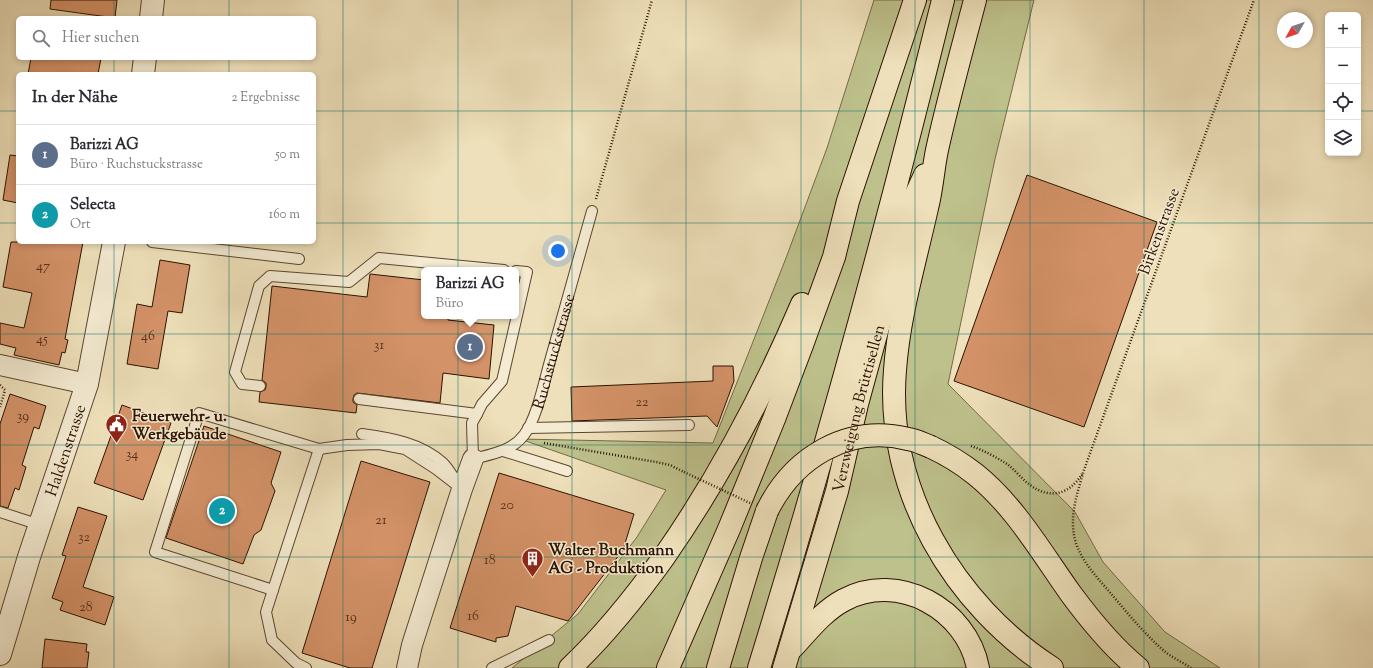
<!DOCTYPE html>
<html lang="de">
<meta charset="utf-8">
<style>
body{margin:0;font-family:"Sorts Mill Goudy",serif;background:#f2f2f3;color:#2b2b33}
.controls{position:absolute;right:12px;top:12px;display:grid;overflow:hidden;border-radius:6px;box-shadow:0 2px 6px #0003}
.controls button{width:36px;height:36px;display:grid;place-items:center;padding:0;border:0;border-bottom:1px solid #e1e1e2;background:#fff;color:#2b2b33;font:20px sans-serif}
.compass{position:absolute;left:1277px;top:12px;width:36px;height:36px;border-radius:50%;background:#fff;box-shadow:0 2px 6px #0003;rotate:230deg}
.you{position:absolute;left:558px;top:251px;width:14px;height:14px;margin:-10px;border:3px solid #fff;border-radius:50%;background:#1a73e8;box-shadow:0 0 0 6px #1a73e833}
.badge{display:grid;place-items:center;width:26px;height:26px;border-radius:50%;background:#8f2418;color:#fff;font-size:13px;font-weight:700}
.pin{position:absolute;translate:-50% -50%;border:2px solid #fff;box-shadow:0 1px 4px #0006}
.popup{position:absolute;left:421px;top:267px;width:98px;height:52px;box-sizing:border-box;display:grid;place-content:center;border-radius:6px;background:#fff;filter:drop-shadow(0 1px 3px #0005);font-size:13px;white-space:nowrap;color:#7c7c81}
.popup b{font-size:15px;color:#2b2b33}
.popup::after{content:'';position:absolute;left:50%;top:100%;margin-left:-8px;border:8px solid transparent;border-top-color:#fff}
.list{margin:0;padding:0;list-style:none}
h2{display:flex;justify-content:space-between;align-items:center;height:52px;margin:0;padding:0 16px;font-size:17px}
h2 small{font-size:13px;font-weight:400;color:#7c7c81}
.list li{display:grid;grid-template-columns:26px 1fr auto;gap:12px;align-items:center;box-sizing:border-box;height:60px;padding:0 16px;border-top:1px solid #e1e1e2}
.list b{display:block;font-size:15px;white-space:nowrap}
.list p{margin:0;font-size:13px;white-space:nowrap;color:#7c7c81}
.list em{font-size:13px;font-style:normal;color:#7c7c81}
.icon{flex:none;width:22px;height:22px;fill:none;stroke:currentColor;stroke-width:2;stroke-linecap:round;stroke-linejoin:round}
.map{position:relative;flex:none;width:1373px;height:668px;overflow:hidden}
.search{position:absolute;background:#fff;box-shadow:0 2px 6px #0003;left:16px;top:16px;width:300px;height:44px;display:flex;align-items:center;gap:10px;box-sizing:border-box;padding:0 14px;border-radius:6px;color:#7c7c81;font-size:15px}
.panel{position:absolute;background:#fff;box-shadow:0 2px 6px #0003;left:16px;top:72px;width:300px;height:172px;border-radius:6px}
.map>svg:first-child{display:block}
.green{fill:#bec18c;stroke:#756a46}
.building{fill:#d49268;stroke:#2c1200}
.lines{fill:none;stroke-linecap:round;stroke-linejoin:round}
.service-casing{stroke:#5c462e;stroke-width:12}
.minor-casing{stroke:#5c462e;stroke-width:22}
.tertiary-casing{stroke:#5c462e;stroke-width:24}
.motorway-casing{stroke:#2c1200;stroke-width:24}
.path{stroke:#2c1200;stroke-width:2.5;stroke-dasharray:1 2;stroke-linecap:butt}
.service{stroke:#f4ebd2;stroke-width:10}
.minor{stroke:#f4ebd2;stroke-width:20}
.tertiary{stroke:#f4ebd2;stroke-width:22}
.motorway{stroke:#eee0ba;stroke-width:22}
.motorway-bridge-casing{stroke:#2c1200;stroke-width:24;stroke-linecap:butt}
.path-bridge{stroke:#2c1200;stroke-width:2.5;stroke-dasharray:1 2;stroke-linecap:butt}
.motorway-bridge{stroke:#eee0ba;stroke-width:22}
.grid{fill:none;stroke:#0f766e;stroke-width:1;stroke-opacity:0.55}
.labels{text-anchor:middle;stroke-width:3;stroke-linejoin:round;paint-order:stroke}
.number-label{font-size:14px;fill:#56321a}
.street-label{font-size:16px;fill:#2c1200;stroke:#f4ebd2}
.poi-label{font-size:16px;font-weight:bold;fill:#2c1200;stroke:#f4ebd2;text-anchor:start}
</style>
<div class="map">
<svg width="1373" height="668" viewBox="0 0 1373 668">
<rect width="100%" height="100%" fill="#eee0ba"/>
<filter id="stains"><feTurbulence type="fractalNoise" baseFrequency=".005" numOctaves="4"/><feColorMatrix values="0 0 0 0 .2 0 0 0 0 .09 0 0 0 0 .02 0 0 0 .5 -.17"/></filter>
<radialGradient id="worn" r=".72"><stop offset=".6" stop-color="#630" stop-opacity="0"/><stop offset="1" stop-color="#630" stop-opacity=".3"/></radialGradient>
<path class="green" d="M 874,0 L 1034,0 L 995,159 L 948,384 L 1075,512 L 1103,562 L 1165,632 L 1220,668 L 512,668 L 578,614 L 637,537 L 666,490 L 520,439 L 713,443 L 786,258 L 827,148 Z"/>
<path class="building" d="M 51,0 L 117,0 L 115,18 L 50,9 Z
M 31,58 L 101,58 L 98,74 L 28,74 Z
M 10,155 L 18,156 L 18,203 L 3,200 Z
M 1027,175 L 1157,222 L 1084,427 L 954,381 Z
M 11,242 L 83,242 L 65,339 L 68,340 L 65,353 L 62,352 L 59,365 L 14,355 L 16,348 L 0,344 L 0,323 L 24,328 L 32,293 L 3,287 Z
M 160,260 L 190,265 L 182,313 L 168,311 L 158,369 L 127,364 L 137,304 L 152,307 Z
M 370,274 L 424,280 L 424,316 L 448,316 L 448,320 L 494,325 L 489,379 L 443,373 L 440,403 L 357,393 L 354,395 L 353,399 L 353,402 L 357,405 L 356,413 L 259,402 L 260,392 L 265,390 L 266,387 L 266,383 L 262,380 L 272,286 L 367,297 Z
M 713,366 L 733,366 L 734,381 L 717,427 L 707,416 L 572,421 L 571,387 L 713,381 Z
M 10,394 L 46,406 L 39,429 L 34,427 L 22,465 L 26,467 L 19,490 L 15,488 L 8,508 L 0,506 L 0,424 Z
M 122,405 L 171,423 L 143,500 L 94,483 Z
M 204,426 L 281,452 L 271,483 L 275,491 L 261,530 L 254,535 L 243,564 L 166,538 Z
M 361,461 L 430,482 L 372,668 L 350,668 L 302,653 Z
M 499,473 L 634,514 L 623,550 L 568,621 L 516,606 L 508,636 L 496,638 L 496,642 L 450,628 Z
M 78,507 L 107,516 L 83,587 L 114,597 L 105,625 L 60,610 L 63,602 L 52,598 L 66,556 L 62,555 Z
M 45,639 L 87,644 L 86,652 L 89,652 L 87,668 L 42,668 Z"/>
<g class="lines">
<defs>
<g id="service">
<path d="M 152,242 L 299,259"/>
<path d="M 260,386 L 242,384 L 235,372 L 259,286 L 270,276 L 349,282 L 379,258 L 504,270"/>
<path d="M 359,399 L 477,414 L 482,404 L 502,381 L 527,272 L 516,271"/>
<path id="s1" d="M 477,414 L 472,423 L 473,459 C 492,454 512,451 524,435 C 537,418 544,382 550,361 C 564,311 578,261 592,211"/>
<path d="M 528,428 L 689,425"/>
<path d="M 362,434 C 391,438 421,443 443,463 C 448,468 452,475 456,481"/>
<path d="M 503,451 L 567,471"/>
<path d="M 0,512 L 40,525"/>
<path d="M 273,590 L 319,449"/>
<path d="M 306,668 L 296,663 L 272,640 L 266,612 L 273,590 L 155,552 L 199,413 L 319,449 L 347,445 L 379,444 L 405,449 L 436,469 L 462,489"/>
<path d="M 492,668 L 549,640"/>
</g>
<path id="minor" d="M 0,365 L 87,384
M 407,668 L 412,645 L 462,489 L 473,459"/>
<g id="tertiary">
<path d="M 151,18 L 153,0"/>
<path d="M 143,74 L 145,58"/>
<path id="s2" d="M 0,654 L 29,557 L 87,384 L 114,242"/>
</g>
<g id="motorway">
<path d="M 975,0 C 962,50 948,100 937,150 C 933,169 932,189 927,208 C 915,262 899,315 895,370 C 885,490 954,605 1052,668"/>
<path d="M 931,447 C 946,454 961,463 975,474 C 1015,506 1041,552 1071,594 C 1091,621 1112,647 1138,668"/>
<path d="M 793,647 C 808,631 823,611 844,600 C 898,571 967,609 978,668"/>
<path d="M 570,668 C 606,634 636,596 664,557 C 719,478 764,393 802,304"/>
<path d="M 668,668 L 729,529 L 774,419 L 802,345 L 834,257 L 848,201 L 915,0"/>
<path d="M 718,668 L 751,558 L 767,511"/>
<path d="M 759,668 C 827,447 888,224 943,0"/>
<path id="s3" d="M 784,668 L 837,491 L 857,404 L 912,203 L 925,175"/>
</g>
</defs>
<use href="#service" class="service-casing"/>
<use href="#minor" class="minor-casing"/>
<use href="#tertiary" class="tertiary-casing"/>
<use href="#motorway" class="motorway-casing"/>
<path class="path" d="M 596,199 L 652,0
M 0,385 L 5,390 L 0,407
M 544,443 L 656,462 L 670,465 L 684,472
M 971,446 C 983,450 996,457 1007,464 C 1015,470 1022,479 1030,485 C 1050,500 1070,494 1082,474
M 1191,668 C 1182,662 1171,657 1163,650 C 1144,633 1129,615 1113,596 C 1098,578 1078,559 1074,535 C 1070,513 1078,491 1084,470 L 1254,0"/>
<use href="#service" class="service"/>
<use href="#minor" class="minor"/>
<use href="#tertiary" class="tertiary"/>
<use href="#motorway" class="motorway"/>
<defs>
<path id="motorway-bridge" d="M 767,511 C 793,458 847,424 908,439 C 916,440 923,444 931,447"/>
</defs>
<use href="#motorway-bridge" class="motorway-bridge-casing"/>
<path class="path-bridge" d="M 684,472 L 750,503"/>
<use href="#motorway-bridge" class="motorway-bridge"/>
</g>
<path class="grid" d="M 114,0 L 114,18M 229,0 L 229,18M 343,0 L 343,668M 458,0 L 458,668M 572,0 L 572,668M 686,0 L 686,668M 801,0 L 801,668M 915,0 L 915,668M 1030,0 L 1030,668M 1144,0 L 1144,668M 1259,0 L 1259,668M 114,58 L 114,74M 229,58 L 229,74M 0,111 L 18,111M 314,111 L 1328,111M 1358,111 L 1373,111M 0,223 L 18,223M 314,223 L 1373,223M 114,242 L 114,668M 229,242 L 229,668M 0,334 L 1373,334M 0,445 L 1373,445M 0,557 L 1373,557"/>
<defs>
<symbol id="civic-pin" viewBox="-11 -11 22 30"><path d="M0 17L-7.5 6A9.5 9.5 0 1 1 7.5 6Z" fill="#8f2418" stroke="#f4ebd2"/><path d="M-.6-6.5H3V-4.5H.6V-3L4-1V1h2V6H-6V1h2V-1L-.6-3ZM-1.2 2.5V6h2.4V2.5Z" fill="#fff"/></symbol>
<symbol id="building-pin" viewBox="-11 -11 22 30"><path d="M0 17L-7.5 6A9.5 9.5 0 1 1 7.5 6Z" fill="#8f2418" stroke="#f4ebd2"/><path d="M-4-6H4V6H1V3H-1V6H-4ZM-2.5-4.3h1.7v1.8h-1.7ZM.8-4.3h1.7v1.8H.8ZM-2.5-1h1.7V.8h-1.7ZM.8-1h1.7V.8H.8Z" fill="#fff"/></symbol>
</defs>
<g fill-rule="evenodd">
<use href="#civic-pin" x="104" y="412" width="25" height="34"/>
<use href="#building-pin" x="520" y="546" width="25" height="34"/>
</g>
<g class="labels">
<g class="number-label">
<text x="43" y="270">47</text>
<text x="148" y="340">46</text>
<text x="42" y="343">45</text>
<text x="379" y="349">31</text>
<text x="642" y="406">22</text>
<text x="23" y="420">39</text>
<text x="132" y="458">34</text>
<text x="507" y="509">20</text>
<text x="381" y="524">21</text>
<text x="84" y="541">32</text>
<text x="490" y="564">18</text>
<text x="86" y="611">28</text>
<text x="473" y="620">16</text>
<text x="351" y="621">19</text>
</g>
<g class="street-label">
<text transform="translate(1158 231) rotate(-70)" y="6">Birkenstrasse</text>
<text dy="6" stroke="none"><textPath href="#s1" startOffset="193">Ruchstuckstrasse</textPath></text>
<text dy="6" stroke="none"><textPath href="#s3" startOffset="270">Verzweigung Brüttisellen</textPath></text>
<text dy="6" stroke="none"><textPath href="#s2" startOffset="214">Haldenstrasse</textPath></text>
</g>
<g class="poi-label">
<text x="132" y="421">Feuerwehr- u.<tspan x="132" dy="18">Werkgebäude</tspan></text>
<text x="548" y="555">Walter Buchmann<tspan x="548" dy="18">AG - Produktion</tspan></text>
</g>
</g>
<rect width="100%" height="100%" filter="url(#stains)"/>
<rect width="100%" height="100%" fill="url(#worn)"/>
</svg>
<div class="controls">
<button>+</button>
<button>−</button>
<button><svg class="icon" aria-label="locate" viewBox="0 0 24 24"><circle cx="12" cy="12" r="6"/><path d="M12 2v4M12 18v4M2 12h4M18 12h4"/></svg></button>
<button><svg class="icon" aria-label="layers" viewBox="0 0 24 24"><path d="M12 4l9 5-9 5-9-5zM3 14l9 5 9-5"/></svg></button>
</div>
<svg class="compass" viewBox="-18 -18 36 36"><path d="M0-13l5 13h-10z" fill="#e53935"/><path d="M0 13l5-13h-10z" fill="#7c7c81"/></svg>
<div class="you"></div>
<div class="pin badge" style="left:470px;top:347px;background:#5c6f8a">1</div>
<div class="popup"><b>Barizzi AG</b>Büro</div>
<div class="pin badge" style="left:222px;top:511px;background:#0f9aa8">2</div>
<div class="search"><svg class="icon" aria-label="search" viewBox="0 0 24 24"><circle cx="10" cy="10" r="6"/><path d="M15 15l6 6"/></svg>Hier suchen</div>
<section class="panel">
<h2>In der Nähe<small>2 Ergebnisse</small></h2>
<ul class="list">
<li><span class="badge" style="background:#5c6f8a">1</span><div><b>Barizzi AG</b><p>Büro · Ruchstuckstrasse</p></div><em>50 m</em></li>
<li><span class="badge" style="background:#0f9aa8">2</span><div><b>Selecta</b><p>Ort</p></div><em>160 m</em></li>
</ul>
</section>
</div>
